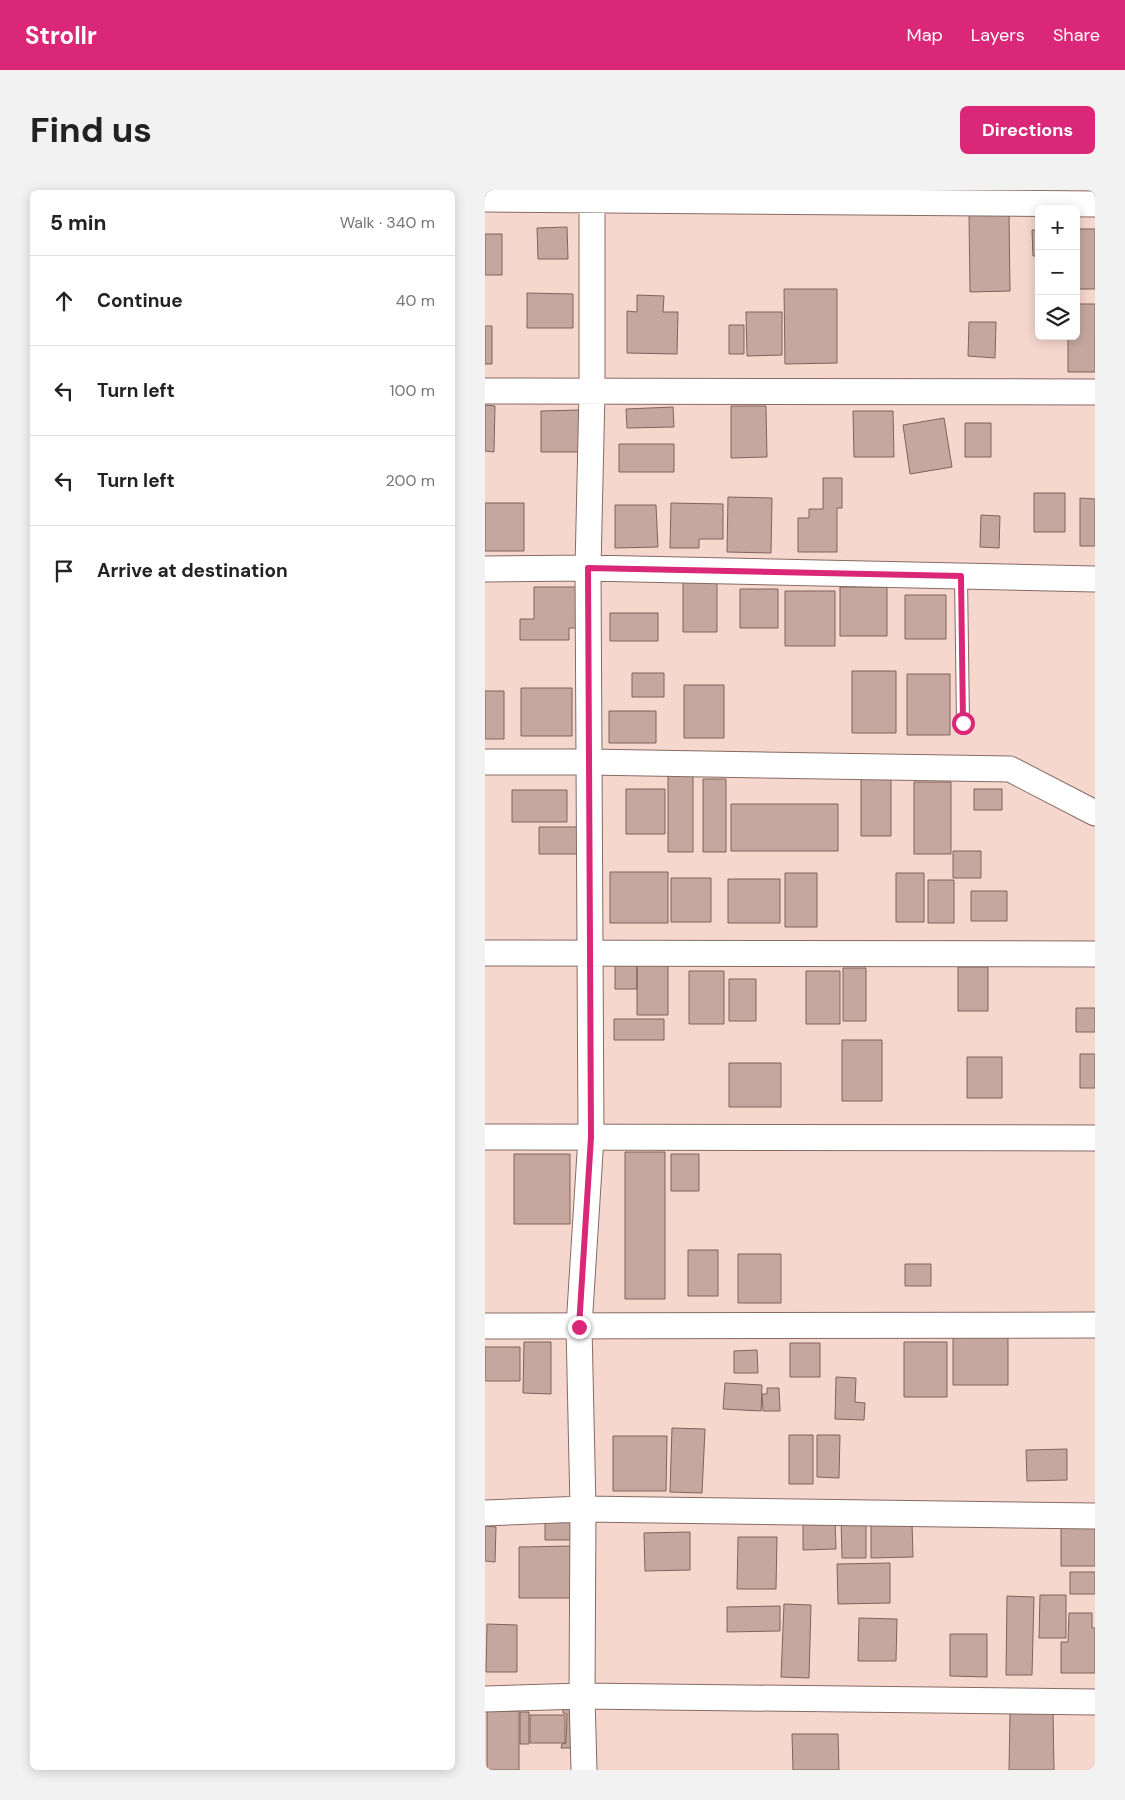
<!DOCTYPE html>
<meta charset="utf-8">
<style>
body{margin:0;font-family:"DM Sans",sans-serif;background:#f2f2f2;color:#222}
.controls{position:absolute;right:15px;top:15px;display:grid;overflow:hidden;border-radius:8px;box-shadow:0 2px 12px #0003}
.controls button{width:45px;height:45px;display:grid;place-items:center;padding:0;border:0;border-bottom:1px solid #e0e0e0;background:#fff;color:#222;font:25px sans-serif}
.stop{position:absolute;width:15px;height:15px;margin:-11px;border:4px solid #db2777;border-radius:50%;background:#fff}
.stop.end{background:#db2777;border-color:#fff;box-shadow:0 1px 5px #0008}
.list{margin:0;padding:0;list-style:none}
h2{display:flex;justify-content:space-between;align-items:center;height:65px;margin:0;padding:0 20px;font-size:21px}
h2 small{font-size:16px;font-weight:400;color:#767676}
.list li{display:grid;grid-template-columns:32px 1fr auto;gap:15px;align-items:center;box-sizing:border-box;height:90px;padding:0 20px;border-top:1px solid #e0e0e0}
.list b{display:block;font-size:19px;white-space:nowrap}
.list em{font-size:16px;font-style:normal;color:#767676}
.icon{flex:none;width:28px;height:28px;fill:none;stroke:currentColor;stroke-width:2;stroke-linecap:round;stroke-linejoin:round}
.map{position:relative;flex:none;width:610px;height:1580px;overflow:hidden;border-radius:8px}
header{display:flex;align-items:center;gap:30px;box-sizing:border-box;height:70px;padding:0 25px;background:#db2777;color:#fff}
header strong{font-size:24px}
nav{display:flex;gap:28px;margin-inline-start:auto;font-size:18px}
.intro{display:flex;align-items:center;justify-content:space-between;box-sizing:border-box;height:120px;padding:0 30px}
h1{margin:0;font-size:35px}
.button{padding:12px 22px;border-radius:8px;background:#db2777;color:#fff;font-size:18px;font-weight:700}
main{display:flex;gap:30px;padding:0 30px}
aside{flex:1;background:#fff;border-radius:8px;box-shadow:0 2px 12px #0003}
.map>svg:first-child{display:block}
.building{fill:#c5a79f;stroke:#7f645d}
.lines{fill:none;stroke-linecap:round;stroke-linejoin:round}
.service-casing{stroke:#866b63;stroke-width:14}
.minor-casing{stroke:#866b63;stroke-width:27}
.service{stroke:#fff;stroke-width:12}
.minor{stroke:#fff;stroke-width:25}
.route{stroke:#db2777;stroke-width:6}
</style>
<header>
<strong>Strollr</strong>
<nav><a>Map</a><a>Layers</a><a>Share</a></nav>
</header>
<div class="intro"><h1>Find us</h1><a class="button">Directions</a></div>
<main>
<aside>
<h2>5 min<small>Walk · 340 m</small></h2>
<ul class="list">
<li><svg class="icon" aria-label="ahead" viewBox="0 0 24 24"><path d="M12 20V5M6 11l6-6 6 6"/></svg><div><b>Continue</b></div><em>40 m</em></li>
<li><svg class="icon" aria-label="left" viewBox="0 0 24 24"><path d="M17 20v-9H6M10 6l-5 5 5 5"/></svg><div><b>Turn left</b></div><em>100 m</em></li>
<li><svg class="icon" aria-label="left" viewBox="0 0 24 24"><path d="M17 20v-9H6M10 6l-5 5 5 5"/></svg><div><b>Turn left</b></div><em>200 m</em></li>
<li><svg class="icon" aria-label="arrive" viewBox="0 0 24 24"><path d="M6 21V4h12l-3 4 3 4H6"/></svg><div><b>Arrive at destination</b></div></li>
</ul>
</aside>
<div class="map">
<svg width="610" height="1580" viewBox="0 0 610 1580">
<rect width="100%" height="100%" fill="#f6d7ce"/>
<path class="building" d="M 524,23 L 525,101 L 485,102 L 484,24 Z
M 82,37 L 83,69 L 53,69 L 52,38 Z
M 591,39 L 610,39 L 610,99 L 591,99 Z
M 547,40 L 554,40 L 554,66 L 548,66 Z
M 0,44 L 17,44 L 17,85 L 0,85 Z
M 299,99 L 352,99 L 352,173 L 300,174 Z
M 42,103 L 88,104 L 88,138 L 42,138 Z
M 152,105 L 179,106 L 178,122 L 193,122 L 192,164 L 142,163 L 142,121 L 152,122 Z
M 591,114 L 610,114 L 610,182 L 583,182 L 583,146 L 591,146 Z
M 261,122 L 297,122 L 297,165 L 262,166 Z
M 484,132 L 511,132 L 510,168 L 483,166 Z
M 244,135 L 259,135 L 259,164 L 244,164 Z
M 0,136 L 7,136 L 7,174 L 0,174 Z
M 0,215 L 10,216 L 9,262 L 0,261 Z
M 246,216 L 281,216 L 282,267 L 246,268 Z
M 188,217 L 189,237 L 142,238 L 141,219 Z
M 94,220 L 94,262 L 56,262 L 56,221 Z
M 368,221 L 408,221 L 409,267 L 369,267 Z
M 459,228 L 467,277 L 425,284 L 418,235 Z
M 480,233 L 506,233 L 506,267 L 480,267 Z
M 134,254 L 189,254 L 189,282 L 134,282 Z
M 338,288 L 357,288 L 357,318 L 352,318 L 352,362 L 313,362 L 313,328 L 324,328 L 324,319 L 338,319 Z
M 549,303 L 580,303 L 580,342 L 549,342 Z
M 243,307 L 287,308 L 286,363 L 242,362 Z
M 595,308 L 610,309 L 610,356 L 595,356 Z
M 0,313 L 39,313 L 39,361 L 0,361 Z
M 186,313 L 238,314 L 238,349 L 214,349 L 214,358 L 185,358 Z
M 130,315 L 171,315 L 173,357 L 130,358 Z
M 496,325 L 515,326 L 514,358 L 495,357 Z
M 198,392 L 232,392 L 232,442 L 198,442 Z
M 49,397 L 95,397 L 95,438 L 84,438 L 84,450 L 35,450 L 35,429 L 49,429 Z
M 355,397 L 402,397 L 402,446 L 355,446 Z
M 255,399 L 293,399 L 293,438 L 255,438 Z
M 300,401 L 350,401 L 350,456 L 300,456 Z
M 420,405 L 461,405 L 461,449 L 420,449 Z
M 125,423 L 173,423 L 173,451 L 125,451 Z
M 367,481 L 411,481 L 411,543 L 367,543 Z
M 147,483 L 179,483 L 179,507 L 147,507 Z
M 422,484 L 465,484 L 465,545 L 422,545 Z
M 199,495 L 239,495 L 239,548 L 199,548 Z
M 36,498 L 87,498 L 87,546 L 36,546 Z
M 0,501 L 19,501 L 19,549 L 0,549 Z
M 124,521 L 171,521 L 171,553 L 124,553 Z
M 183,581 L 208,581 L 208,662 L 183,662 Z
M 376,588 L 406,588 L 406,646 L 376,646 Z
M 218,589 L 241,589 L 241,662 L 218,662 Z
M 429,592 L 466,592 L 466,664 L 429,664 Z
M 141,599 L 180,599 L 180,644 L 141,644 Z
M 489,599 L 517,599 L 517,620 L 489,620 Z
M 27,600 L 82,600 L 82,632 L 27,632 Z
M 246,614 L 353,614 L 353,661 L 246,661 Z
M 54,637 L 100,637 L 100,664 L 54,664 Z
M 468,661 L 496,661 L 496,688 L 468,688 Z
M 125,682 L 183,682 L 183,733 L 125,733 Z
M 300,683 L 332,683 L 332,737 L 300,737 Z
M 411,683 L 439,683 L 439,732 L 411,732 Z
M 186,688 L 226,688 L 226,732 L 186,732 Z
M 243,689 L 295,689 L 295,733 L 243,733 Z
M 443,690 L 469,690 L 469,733 L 443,733 Z
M 486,701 L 522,701 L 522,731 L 486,731 Z
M 130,773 L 152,773 L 152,799 L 130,799 Z
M 152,773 L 183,773 L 183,825 L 152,825 Z
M 473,777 L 503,777 L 503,821 L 473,821 Z
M 358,778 L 381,778 L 381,831 L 358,831 Z
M 204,781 L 239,781 L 239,834 L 204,834 Z
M 321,781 L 355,781 L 355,834 L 321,834 Z
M 244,789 L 271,789 L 271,831 L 244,831 Z
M 591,818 L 610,818 L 610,842 L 591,842 Z
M 129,829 L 179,829 L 179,850 L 129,850 Z
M 357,850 L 397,850 L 397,911 L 357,911 Z
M 595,864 L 610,864 L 610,898 L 595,898 Z
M 482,867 L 517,867 L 517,908 L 482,908 Z
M 244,873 L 296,873 L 296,917 L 244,917 Z
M 140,962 L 180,962 L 180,1109 L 140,1109 Z
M 29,964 L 85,964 L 85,1034 L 29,1034 Z
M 186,964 L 214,964 L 214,1001 L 186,1001 Z
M 203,1060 L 233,1060 L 233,1106 L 203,1106 Z
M 253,1064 L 296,1064 L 296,1113 L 253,1113 Z
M 420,1074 L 446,1074 L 446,1096 L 420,1096 Z
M 468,1147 L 523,1147 L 523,1195 L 468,1195 Z
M 39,1152 L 66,1152 L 66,1204 L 38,1203 Z
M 419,1152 L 462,1152 L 462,1207 L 419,1207 Z
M 305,1153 L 335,1153 L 335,1187 L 305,1187 Z
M 0,1157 L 35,1157 L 35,1191 L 0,1191 Z
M 272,1160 L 273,1183 L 249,1183 L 249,1161 Z
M 351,1187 L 371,1188 L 370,1212 L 380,1213 L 379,1230 L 350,1229 Z
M 240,1193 L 277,1195 L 276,1221 L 238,1219 Z
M 282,1198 L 294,1198 L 295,1221 L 278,1221 L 277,1204 L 282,1204 Z
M 187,1238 L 220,1239 L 217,1303 L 185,1302 Z
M 304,1245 L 328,1245 L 328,1294 L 304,1294 Z
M 332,1245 L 355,1245 L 354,1288 L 332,1287 Z
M 128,1246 L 182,1246 L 181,1301 L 128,1301 Z
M 582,1259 L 582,1290 L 542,1291 L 541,1260 Z
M 60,1327 L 88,1327 L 88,1350 L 60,1350 Z
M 356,1328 L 381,1328 L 381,1368 L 357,1368 Z
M 350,1329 L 351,1359 L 318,1360 L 318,1330 Z
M 386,1333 L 427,1333 L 428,1367 L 386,1368 Z
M 576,1334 L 610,1334 L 610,1376 L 576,1376 Z
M 0,1336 L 11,1337 L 10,1372 L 0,1371 Z
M 205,1342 L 205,1380 L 160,1381 L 159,1343 Z
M 253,1347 L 292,1347 L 291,1399 L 252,1399 Z
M 88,1356 L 88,1408 L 34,1408 L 34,1357 Z
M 405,1373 L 405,1413 L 353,1414 L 352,1374 Z
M 585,1382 L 610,1382 L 610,1404 L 585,1404 Z
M 555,1405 L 581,1405 L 581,1448 L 554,1448 Z
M 522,1406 L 549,1407 L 547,1485 L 521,1485 Z
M 299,1414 L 326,1415 L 324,1488 L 296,1487 Z
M 295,1416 L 295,1441 L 242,1442 L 242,1417 Z
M 584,1423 L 607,1423 L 607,1438 L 610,1438 L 610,1483 L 576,1483 L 576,1452 L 583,1452 Z
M 374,1428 L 412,1429 L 411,1471 L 373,1471 Z
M 2,1434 L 32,1435 L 32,1482 L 1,1482 Z
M 465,1444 L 502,1444 L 502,1487 L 465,1486 Z
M 78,1519 L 94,1520 L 95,1558 L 76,1558 L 77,1554 L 81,1553 L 82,1524 L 78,1523 Z
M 2,1521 L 34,1521 L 34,1580 L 2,1580 Z
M 525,1521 L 568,1521 L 569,1580 L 524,1580 Z
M 35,1522 L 44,1522 L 44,1554 L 35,1554 Z
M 45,1525 L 80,1525 L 80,1553 L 45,1553 Z
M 307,1544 L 353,1544 L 354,1580 L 308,1580 Z"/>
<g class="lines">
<defs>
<path id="service" d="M 476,386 L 478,533"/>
<path id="minor" d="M 0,9 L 610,14
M 0,201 L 610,202
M 0,379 L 103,378 L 610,389
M 0,572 L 103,572 L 525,579 L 610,623
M 0,763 L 610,764
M 0,947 L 610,948
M 0,1136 L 610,1135
M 0,1323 L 98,1319 L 610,1326
M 0,1509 L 97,1506 L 610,1512
M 99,1580 L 97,1506 L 98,1319 L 94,1137 L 106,947 L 103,378 L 107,202 L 107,0"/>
</defs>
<use href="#service" class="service-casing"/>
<use href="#minor" class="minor-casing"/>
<use href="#service" class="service"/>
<use href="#minor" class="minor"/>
</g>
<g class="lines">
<path class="route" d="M 94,1137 L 106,947 L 103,378 L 476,386 L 478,533"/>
</g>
</svg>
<div class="controls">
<button>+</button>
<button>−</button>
<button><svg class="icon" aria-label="layers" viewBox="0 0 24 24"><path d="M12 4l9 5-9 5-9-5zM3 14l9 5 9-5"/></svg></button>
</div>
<div class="stop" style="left:478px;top:533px"></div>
<div class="stop end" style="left:94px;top:1137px"></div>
</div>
</main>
